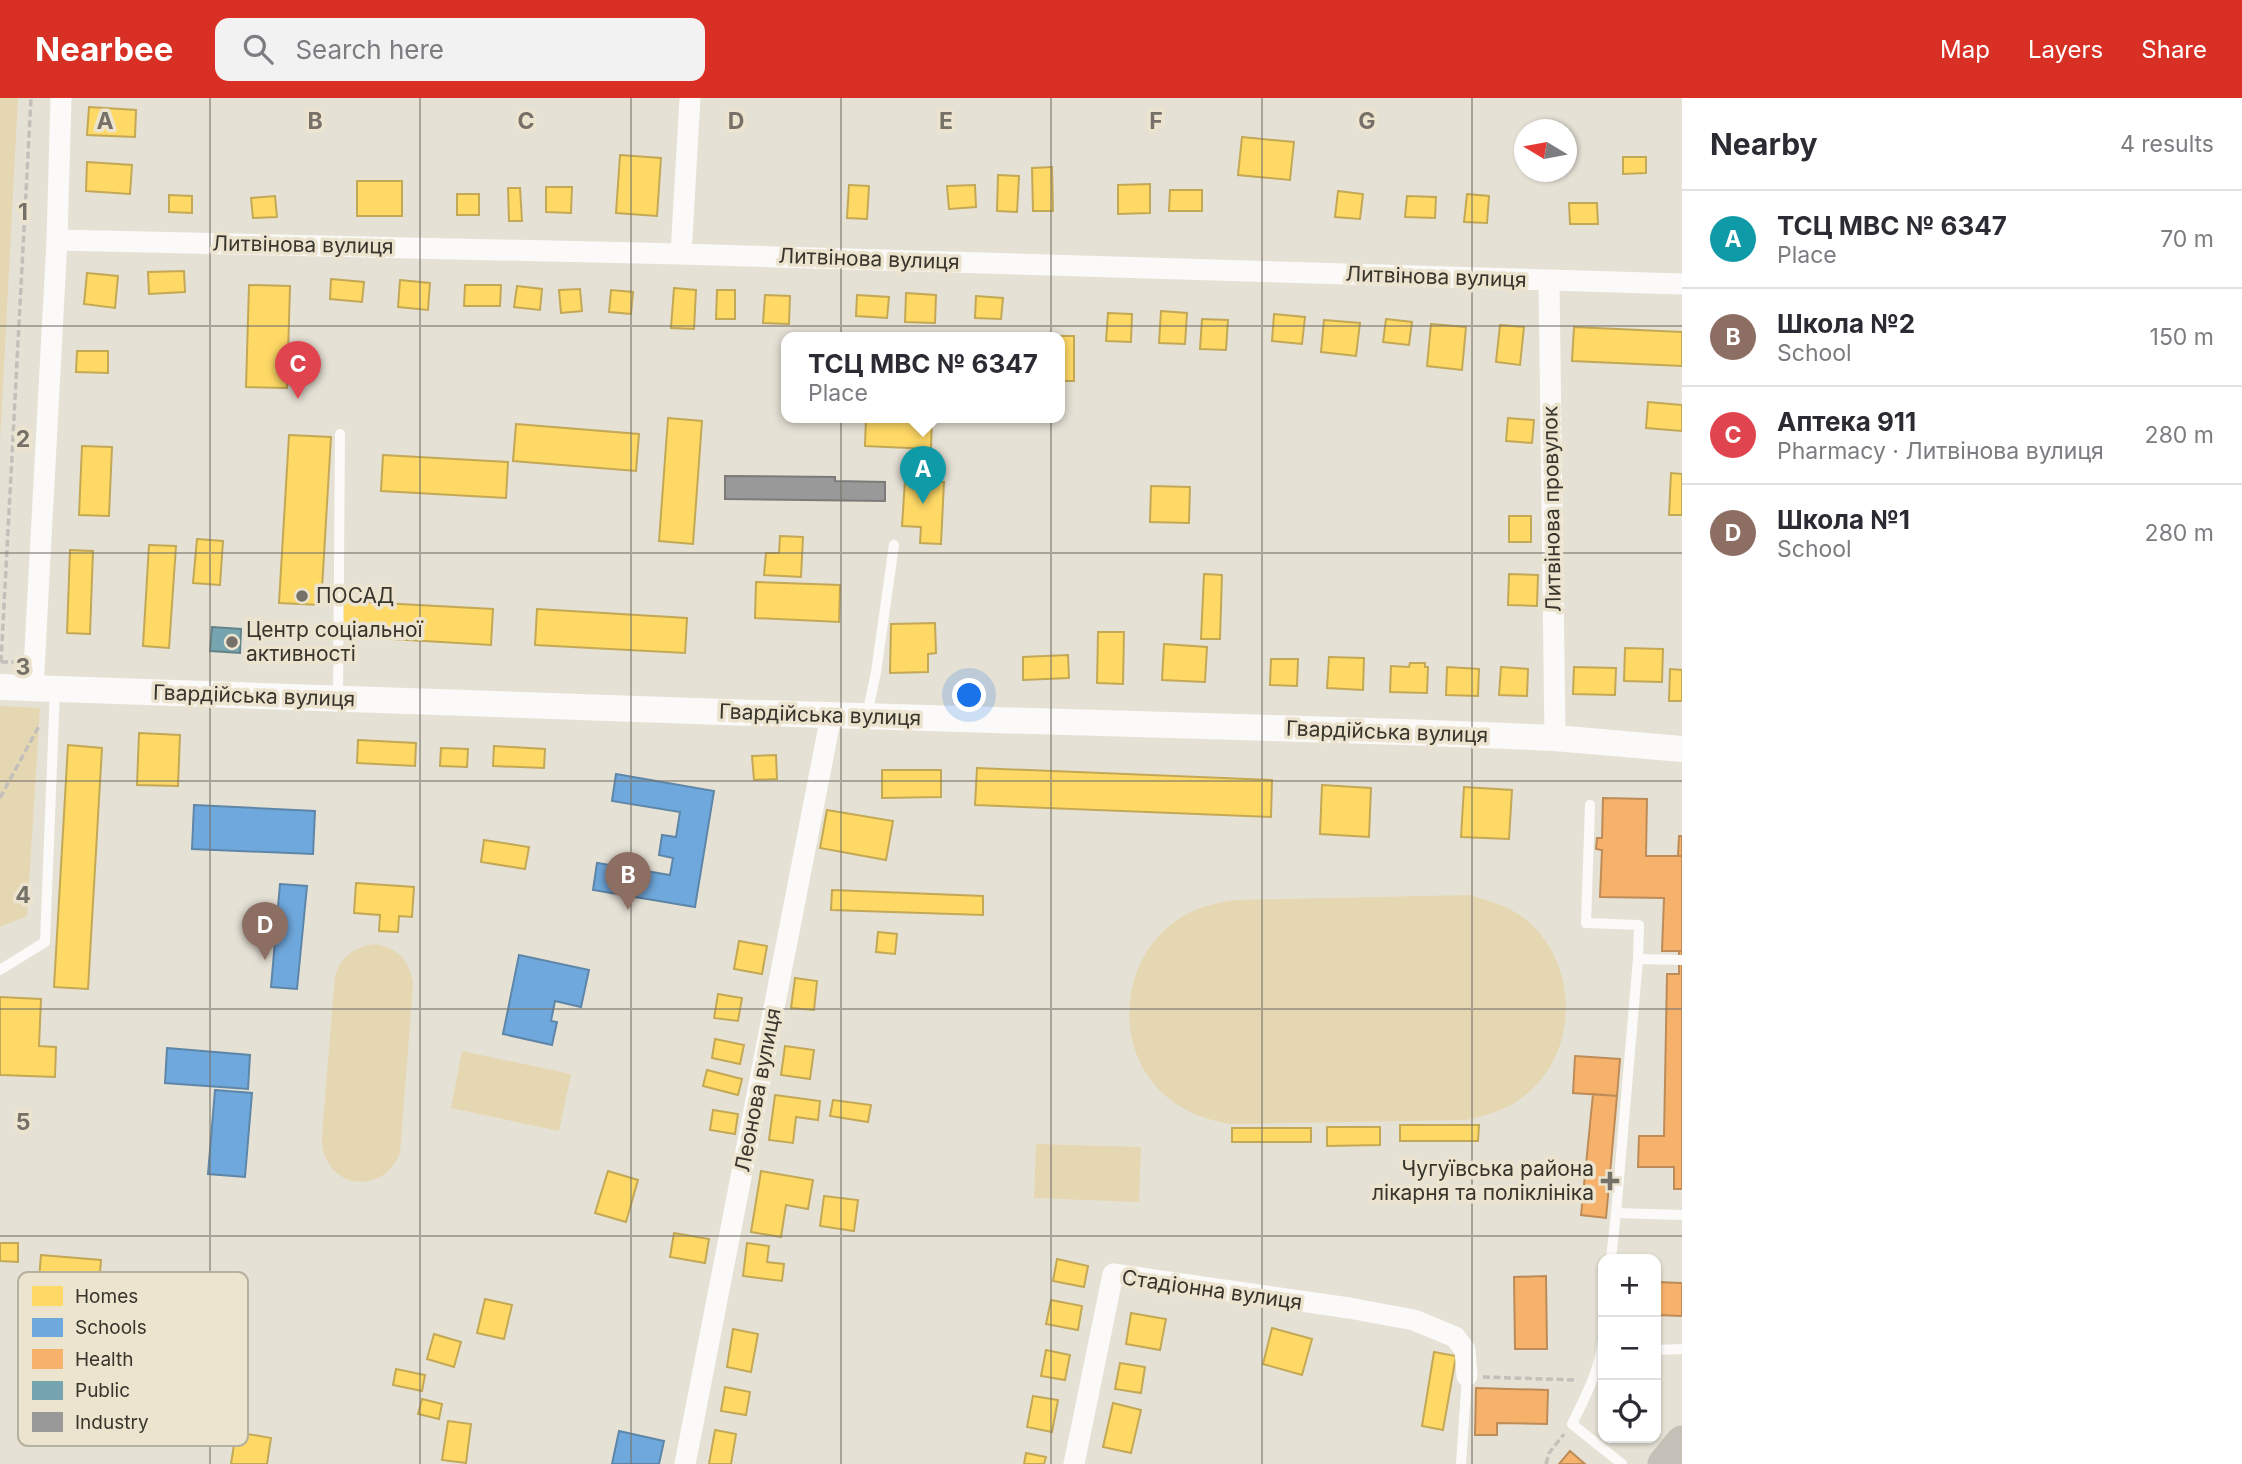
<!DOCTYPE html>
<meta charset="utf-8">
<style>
body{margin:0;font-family:Inter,sans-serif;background:#f2f2f3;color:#2b2b33}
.controls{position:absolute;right:21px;bottom:21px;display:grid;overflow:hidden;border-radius:14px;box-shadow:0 2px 5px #0004}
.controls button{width:63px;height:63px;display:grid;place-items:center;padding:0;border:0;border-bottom:2px solid #e1e1e2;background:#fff;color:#2b2b33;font:35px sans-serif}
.compass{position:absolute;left:1514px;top:21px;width:63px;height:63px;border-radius:50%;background:#fff;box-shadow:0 2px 5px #0004;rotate:280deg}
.you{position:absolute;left:970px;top:598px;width:24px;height:24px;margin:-18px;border:5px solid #fff;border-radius:50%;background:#1a73e8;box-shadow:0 0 0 10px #1a73e833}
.badge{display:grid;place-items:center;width:46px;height:46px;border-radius:50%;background:#d93025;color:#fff;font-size:23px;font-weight:700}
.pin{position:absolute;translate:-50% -58px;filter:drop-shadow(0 2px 4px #0008)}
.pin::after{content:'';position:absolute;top:37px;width:24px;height:21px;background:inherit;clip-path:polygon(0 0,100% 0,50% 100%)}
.popup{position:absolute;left:781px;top:234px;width:284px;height:91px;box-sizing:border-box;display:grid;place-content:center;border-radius:14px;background:#fff;filter:drop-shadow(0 2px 5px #0005);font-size:23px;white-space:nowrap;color:#7c7c81}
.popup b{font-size:26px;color:#2b2b33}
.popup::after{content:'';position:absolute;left:50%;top:100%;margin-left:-14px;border:14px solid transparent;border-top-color:#fff}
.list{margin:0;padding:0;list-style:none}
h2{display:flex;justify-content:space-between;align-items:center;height:91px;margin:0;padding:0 28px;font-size:30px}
h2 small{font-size:23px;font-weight:400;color:#7c7c81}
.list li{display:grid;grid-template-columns:46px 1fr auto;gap:21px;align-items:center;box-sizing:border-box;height:98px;padding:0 28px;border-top:2px solid #e1e1e2}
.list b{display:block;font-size:26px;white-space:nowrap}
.list p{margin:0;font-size:23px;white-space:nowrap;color:#7c7c81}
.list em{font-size:23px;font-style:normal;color:#7c7c81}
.icon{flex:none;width:38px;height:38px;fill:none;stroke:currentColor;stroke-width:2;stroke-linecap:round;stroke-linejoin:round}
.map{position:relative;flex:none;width:1682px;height:1366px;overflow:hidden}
header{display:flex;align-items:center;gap:42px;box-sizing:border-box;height:98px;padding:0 35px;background:#d93025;color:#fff}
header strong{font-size:33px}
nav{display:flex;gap:38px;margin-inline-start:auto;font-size:24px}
.search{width:490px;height:63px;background:#f2f2f3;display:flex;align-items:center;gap:18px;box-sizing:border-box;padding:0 24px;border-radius:14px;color:#7c7c81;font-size:26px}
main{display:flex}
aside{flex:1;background:#fff}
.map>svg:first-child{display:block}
.green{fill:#e5d7b1}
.homes{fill:#ffd966;stroke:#c3a855;stroke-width:2}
.schools{fill:#6fa8dc;stroke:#5e86a8;stroke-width:2}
.health{fill:#f6b26b;stroke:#bd8c58;stroke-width:2}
.public{fill:#76a5af;stroke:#638388;stroke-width:2}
.industry{fill:#999;stroke:#7c7b79;stroke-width:2}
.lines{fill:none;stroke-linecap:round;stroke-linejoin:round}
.path{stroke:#c3c0bb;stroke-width:3.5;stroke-dasharray:7 3.5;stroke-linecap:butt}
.service{stroke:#fbfaf9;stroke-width:10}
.minor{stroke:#fbfaf9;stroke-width:21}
.tertiary{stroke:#fbfaf9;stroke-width:26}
.primary{stroke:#c4c0b8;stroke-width:33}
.grid{fill:none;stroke:#757168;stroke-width:2;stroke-opacity:0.55}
.poi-dot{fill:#757168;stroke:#ece4cf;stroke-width:2.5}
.labels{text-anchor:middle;stroke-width:7;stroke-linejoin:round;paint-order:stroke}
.street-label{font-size:21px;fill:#38352d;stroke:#ece4cf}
.poi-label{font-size:21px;fill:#38352d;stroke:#ece4cf;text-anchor:start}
.key{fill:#ece4cf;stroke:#b6b09e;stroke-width:2}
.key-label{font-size:19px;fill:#38352d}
.grid-label{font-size:23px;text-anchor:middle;font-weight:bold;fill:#757168;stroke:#ece4cf;stroke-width:7;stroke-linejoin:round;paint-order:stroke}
</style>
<header>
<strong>Nearbee</strong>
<div class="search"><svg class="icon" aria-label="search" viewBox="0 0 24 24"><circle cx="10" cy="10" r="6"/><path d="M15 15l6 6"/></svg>Search here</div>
<nav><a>Map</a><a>Layers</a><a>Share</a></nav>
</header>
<main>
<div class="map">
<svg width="1682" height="1366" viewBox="0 0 1682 1366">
<rect width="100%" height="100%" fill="#e6e1d5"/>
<path class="green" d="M 0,0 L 18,0 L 0,344 Z
M 0,608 L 40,610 L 27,818 L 0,829 Z
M 1470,797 C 1489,803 1508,808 1524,820 C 1581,865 1580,959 1520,1001 C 1504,1013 1486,1017 1466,1022 L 1230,1026 C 1208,1022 1189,1016 1171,1002 C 1107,954 1119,848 1191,814 C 1205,807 1218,805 1233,802 Z
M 374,846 C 397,849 411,863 413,887 L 400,1055 C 381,1102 320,1088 322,1038 L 335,878 C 341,859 354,849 374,846 Z
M 462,953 L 571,976 L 559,1033 L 451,1010 Z
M 1036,1046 L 1141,1049 L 1139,1104 L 1034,1100 Z"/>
<path class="homes" d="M 89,9 L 136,12 L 135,39 L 87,37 Z
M 1242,39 L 1294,44 L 1290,82 L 1238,77 Z
M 620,57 L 661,60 L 657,118 L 616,115 Z
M 1623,59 L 1646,59 L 1646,75 L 1623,76 Z
M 87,64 L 132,67 L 130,96 L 86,93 Z
M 1052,69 L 1053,113 L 1033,113 L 1032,70 Z
M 998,77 L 1019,78 L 1017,114 L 997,113 Z
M 357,83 L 402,83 L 402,118 L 357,118 Z
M 1150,86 L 1150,115 L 1118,116 L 1118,87 Z
M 849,87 L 869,88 L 867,121 L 847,120 Z
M 975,87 L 976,109 L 949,111 L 947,88 Z
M 546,89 L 572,89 L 571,115 L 546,114 Z
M 508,90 L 520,90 L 522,123 L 509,123 Z
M 1170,92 L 1202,92 L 1202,113 L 1169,113 Z
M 1338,93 L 1363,96 L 1360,121 L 1335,119 Z
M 457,96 L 479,96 L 479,117 L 457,117 Z
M 1467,96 L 1489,98 L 1487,125 L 1464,124 Z
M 169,97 L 192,98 L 192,115 L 169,114 Z
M 275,98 L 277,119 L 253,120 L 251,100 Z
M 1407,98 L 1436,99 L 1435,120 L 1405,119 Z
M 1569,105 L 1597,105 L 1598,126 L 1570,126 Z
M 184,173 L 185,194 L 149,196 L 148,174 Z
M 87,175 L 118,178 L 115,210 L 84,206 Z
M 331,181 L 364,184 L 362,204 L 330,201 Z
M 400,182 L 430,185 L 428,212 L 398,209 Z
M 249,187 L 290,188 L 287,290 L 246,289 Z
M 465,187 L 501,187 L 500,208 L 464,208 Z
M 517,188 L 542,191 L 540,212 L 514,209 Z
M 674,190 L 696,192 L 694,231 L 671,230 Z
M 580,191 L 582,213 L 561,215 L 559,192 Z
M 611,192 L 633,194 L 631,216 L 609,214 Z
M 717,192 L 735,192 L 735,221 L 716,221 Z
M 906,195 L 936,197 L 935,225 L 905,224 Z
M 765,197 L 790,198 L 789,226 L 763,225 Z
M 857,197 L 889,199 L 887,220 L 856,218 Z
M 976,198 L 1003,200 L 1001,221 L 975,220 Z
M 1161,213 L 1187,215 L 1185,246 L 1159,245 Z
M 1108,215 L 1132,216 L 1131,244 L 1106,243 Z
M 1274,216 L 1305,219 L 1302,246 L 1272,243 Z
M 1202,221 L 1228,222 L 1226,252 L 1200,251 Z
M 1386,221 L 1412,224 L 1409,247 L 1383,244 Z
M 1324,222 L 1360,225 L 1356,258 L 1321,254 Z
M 1431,226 L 1466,229 L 1462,272 L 1427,268 Z
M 1500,227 L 1524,229 L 1520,267 L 1496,264 Z
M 1574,229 L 1682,234 L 1682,268 L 1572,263 Z
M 1038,238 L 1074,238 L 1074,283 L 1060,283 L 1060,240 Z
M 77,253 L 108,253 L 108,275 L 76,274 Z
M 1648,304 L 1682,307 L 1682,333 L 1646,330 Z
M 668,320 L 702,323 L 693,446 L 659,443 Z
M 866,320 L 932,320 L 931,351 L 865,348 Z
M 1508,320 L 1534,322 L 1532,345 L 1506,343 Z
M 516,326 L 639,336 L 636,373 L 513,363 Z
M 289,337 L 331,339 L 321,507 L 279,505 Z
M 82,348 L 112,349 L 109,418 L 79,417 Z
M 383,357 L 508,364 L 506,400 L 381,393 Z
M 1671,375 L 1682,376 L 1682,417 L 1669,417 Z
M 905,382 L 944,384 L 941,446 L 920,445 L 921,429 L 902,428 Z
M 1151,388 L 1190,389 L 1189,425 L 1150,424 Z
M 1509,418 L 1531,418 L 1531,444 L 1509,444 Z
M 780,438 L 803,439 L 801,479 L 764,477 L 766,455 L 779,455 Z
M 197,441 L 223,443 L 220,487 L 193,485 Z
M 149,447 L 176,448 L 169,550 L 143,548 Z
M 70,452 L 93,453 L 90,536 L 67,535 Z
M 1204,476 L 1222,477 L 1220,541 L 1201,541 Z
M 1509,476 L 1538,477 L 1537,508 L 1508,507 Z
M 756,484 L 840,487 L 839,524 L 755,520 Z
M 343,503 L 493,511 L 491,547 L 341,538 Z
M 537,511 L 687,520 L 685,555 L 535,547 Z
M 935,525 L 936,555 L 928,556 L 928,574 L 890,575 L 891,526 Z
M 1098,534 L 1124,534 L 1123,586 L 1097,585 Z
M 1164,546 L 1207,549 L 1205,584 L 1162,582 Z
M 1625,550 L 1663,551 L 1662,584 L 1624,583 Z
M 1068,557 L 1069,580 L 1023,582 L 1023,559 Z
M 1329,559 L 1364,560 L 1363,592 L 1327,590 Z
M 1271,561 L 1298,561 L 1297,588 L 1270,587 Z
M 1410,565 L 1425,565 L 1425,569 L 1428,569 L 1427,595 L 1390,594 L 1391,568 L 1409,569 Z
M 1447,569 L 1479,571 L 1478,598 L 1446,597 Z
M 1501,569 L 1528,571 L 1527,598 L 1499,597 Z
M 1574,569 L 1616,570 L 1615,597 L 1573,596 Z
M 1670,571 L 1682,572 L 1682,603 L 1669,603 Z
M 139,635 L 180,637 L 178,688 L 137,687 Z
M 358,642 L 416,645 L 415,668 L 357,665 Z
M 68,647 L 102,650 L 88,891 L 54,889 Z
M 494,648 L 545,651 L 544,670 L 493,668 Z
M 441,650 L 468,651 L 467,669 L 440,668 Z
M 776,657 L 777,681 L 754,682 L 752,658 Z
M 977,670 L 1272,682 L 1271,719 L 975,707 Z
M 882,672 L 941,672 L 941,699 L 882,700 Z
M 1322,687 L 1371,690 L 1369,739 L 1320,736 Z
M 1464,689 L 1512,692 L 1509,741 L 1461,739 Z
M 827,712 L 893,723 L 886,762 L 820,750 Z
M 484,742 L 529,749 L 525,771 L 481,764 Z
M 356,785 L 414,789 L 412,819 L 399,818 L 398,834 L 379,833 L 380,817 L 354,815 Z
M 832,792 L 983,798 L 983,817 L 831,812 Z
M 878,834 L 897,836 L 895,856 L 876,854 Z
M 739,843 L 767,848 L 762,876 L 734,871 Z
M 795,880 L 817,883 L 814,912 L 791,910 Z
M 718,896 L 742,900 L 738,923 L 714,920 Z
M 0,899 L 41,901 L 39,948 L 56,949 L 55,979 L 0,977 Z
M 715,941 L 744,947 L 740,966 L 712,960 Z
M 785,948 L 814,952 L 810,981 L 781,977 Z
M 707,972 L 742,981 L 738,997 L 703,988 Z
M 775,997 L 820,1003 L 818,1022 L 796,1019 L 793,1045 L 769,1042 Z
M 833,1002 L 871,1007 L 868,1024 L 830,1018 Z
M 713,1012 L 738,1016 L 735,1036 L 710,1032 Z
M 1400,1027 L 1479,1027 L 1478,1043 L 1400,1043 Z
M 1327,1029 L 1380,1029 L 1380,1047 L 1327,1048 Z
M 1232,1030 L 1311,1030 L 1311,1044 L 1232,1044 Z
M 608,1073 L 638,1082 L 626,1124 L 595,1115 Z
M 761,1073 L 813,1082 L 808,1111 L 786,1107 L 781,1139 L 751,1134 Z
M 824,1098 L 858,1102 L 854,1133 L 820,1128 Z
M 674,1135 L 709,1141 L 705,1165 L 670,1159 Z
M 0,1145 L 18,1145 L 18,1164 L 0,1163 Z
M 747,1145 L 769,1148 L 767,1164 L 784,1166 L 782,1183 L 743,1178 Z
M 41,1157 L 101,1162 L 99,1187 L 39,1181 Z
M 1057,1161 L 1088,1168 L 1084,1189 L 1053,1183 Z
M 485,1201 L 512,1207 L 504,1241 L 477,1235 Z
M 1051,1202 L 1082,1208 L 1078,1232 L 1046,1226 Z
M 1131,1215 L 1166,1221 L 1160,1252 L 1126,1246 Z
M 1272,1230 L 1312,1241 L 1302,1277 L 1263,1266 Z
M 733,1231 L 758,1236 L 751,1274 L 727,1269 Z
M 434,1236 L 461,1244 L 454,1269 L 427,1261 Z
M 1046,1252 L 1070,1257 L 1065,1282 L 1041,1278 Z
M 1434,1254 L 1456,1258 L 1443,1332 L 1422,1328 Z
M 1120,1265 L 1145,1269 L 1141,1295 L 1115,1291 Z
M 396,1271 L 425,1277 L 422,1293 L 393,1287 Z
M 725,1289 L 750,1294 L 746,1317 L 721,1313 Z
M 1033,1298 L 1058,1302 L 1052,1334 L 1027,1329 Z
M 422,1301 L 442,1306 L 439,1321 L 418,1316 Z
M 1113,1305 L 1141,1312 L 1131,1355 L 1103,1349 Z
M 448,1323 L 471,1326 L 466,1365 L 442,1362 Z
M 715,1332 L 736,1336 L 731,1366 L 709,1366 Z
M 236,1334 L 271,1340 L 267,1366 L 231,1366 Z
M 1026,1355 L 1046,1359 L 1044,1366 L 1024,1366 Z"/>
<path class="schools" d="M 616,676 L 714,693 L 695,809 L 593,792 L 597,765 L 670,777 L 673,760 L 659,757 L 662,737 L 676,739 L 680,714 L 612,703 Z
M 194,707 L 315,713 L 313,756 L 192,751 Z
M 280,786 L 307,788 L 297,891 L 271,889 Z
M 519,857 L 589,872 L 581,909 L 555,903 L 551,923 L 557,924 L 552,947 L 503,936 Z
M 167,950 L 250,957 L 248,991 L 165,985 Z
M 215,992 L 252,995 L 245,1079 L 208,1076 Z
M 619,1333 L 664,1343 L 659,1366 L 612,1366 Z"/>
<path class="health" d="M 1603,700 L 1647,701 L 1646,758 L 1682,758 L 1682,1091 L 1674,1091 L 1674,1069 L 1638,1069 L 1639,1038 L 1664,1038 L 1667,876 L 1679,876 L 1679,853 L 1662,853 L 1664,800 L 1600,799 L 1602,752 L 1596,751 L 1597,740 L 1602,740 Z
M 1603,700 L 1647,701 L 1646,758 L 1678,758 L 1679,738 L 1682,738 L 1682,853 L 1662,853 L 1664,800 L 1600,799 L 1602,752 L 1596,751 L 1597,740 L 1602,740 Z
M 1575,958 L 1620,961 L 1617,998 L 1573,995 Z
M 1593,996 L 1617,998 L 1606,1120 L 1581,1117 Z
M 1656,1177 L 1657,1177 L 1657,1184 L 1682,1185 L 1682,1218 L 1656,1217 Z
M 1546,1178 L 1547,1251 L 1515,1251 L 1514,1179 Z
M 1476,1290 L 1548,1292 L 1547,1326 L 1497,1325 L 1497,1337 L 1475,1337 Z
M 1570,1353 L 1585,1366 L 1559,1366 Z"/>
<path class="public" d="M 212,529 L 241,531 L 240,555 L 210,553 Z"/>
<path class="industry" d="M 725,378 L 835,379 L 835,383 L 885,384 L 885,403 L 725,401 Z"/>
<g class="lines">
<path class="path" d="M 1,564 L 31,0
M 1,564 L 18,564
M 0,700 L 39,628
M 1483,1279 L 1577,1282
M 1546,1366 L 1549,1355 L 1564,1336"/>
<path class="service" d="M 338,600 L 340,336
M 867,617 L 876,574 L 894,447
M 1590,707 L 1586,825 L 1639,827 L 1638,861
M 0,872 L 45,844 L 55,592
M 1616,1115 L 1638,861 L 1682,862
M 1611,1161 L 1616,1115 L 1682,1117
M 1603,1241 C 1600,1272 1585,1299 1572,1326 L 1622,1366
M 1656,1252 L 1682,1251
M 1461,1366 L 1467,1278"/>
<path class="minor" d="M 57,142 L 681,156 L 1682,186
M 681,156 L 690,0
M 1549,183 L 1555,640
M 33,590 L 57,142 L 61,0
M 685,1366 L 831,618
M 1074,1366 L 1113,1176 L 1349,1210 L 1414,1222 L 1455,1239 L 1465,1252 L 1467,1278"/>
<path class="tertiary" d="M 0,589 L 724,614 L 1404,634 L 1555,640 L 1682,651"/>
<path class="primary" d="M 1664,1366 L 1682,1344"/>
</g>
<path class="grid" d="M 210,0 L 210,1366M 420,0 L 420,1366M 631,0 L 631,1366M 841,0 L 841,1366M 1051,0 L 1051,1366M 1262,0 L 1262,1366M 1472,0 L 1472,1366M 0,228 L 1682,228M 0,455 L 1682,455M 0,683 L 1682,683M 0,911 L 1682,911M 0,1138 L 1682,1138"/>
<g class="poi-dot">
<circle cx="302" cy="498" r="7"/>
<circle cx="232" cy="544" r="7"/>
<path d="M1606.5 1072.5h7v7h7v7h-7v7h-7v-7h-7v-7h7z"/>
</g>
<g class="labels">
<g class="street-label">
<text transform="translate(303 147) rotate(1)" y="7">Литвінова вулиця</text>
<text transform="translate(869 161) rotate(2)" y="7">Литвінова вулиця</text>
<text transform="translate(1436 179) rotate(2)" y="7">Литвінова вулиця</text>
<text transform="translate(1552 411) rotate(-91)" y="7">Литвінова провулок</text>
<text transform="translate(254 598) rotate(2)" y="7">Гвардійська вулиця</text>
<text transform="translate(820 617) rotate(2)" y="7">Гвардійська вулиця</text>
<text transform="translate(1387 634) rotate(2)" y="7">Гвардійська вулиця</text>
<text transform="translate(758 992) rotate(-79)" y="7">Леонова вулиця</text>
<text transform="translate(1212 1192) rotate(8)" y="7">Стадіонна вулиця</text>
</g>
<g class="poi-label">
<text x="316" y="505">ПОСАД</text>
<text x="246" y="539">Центр соціальної<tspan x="246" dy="24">активності</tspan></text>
<text x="1594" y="1078" text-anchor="end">Чугуївська района<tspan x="1594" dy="24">лікарня та поліклініка</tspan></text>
</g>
</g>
<rect x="18" y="1174" width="230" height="174" rx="10" class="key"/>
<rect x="32" y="1188" width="31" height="20" fill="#ffd966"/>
<rect x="32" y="1220" width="31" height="19" fill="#6fa8dc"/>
<rect x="32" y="1251" width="31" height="20" fill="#f6b26b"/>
<rect x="32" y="1283" width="31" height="19" fill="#76a5af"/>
<rect x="32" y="1314" width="31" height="20" fill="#999"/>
<g class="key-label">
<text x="75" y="1205">Homes</text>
<text x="75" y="1236">Schools</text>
<text x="75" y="1268">Health</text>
<text x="75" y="1299">Public</text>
<text x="75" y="1331">Industry</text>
</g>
<g class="grid-label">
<text x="105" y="31">A</text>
<text x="315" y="31">B</text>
<text x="526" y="31">C</text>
<text x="736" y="31">D</text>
<text x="946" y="31">E</text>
<text x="1156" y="31">F</text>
<text x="1367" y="31">G</text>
<text x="23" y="122">1</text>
<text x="23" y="349">2</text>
<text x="23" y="577">3</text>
<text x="23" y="805">4</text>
<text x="23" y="1032">5</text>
</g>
</svg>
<div class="controls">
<button>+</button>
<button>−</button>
<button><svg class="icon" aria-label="locate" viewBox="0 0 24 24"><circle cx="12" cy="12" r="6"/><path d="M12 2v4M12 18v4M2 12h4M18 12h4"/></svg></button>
</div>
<svg class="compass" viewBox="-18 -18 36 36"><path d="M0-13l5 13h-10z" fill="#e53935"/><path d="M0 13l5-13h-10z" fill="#7c7c81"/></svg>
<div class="you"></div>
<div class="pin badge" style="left:923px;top:406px;background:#0f9aa8">A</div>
<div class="popup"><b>ТСЦ МВС № 6347</b>Place</div>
<div class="pin badge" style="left:628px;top:812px;background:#8d6e63">B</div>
<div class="pin badge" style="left:298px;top:301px;background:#e0444e">C</div>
<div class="pin badge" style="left:265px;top:862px;background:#8d6e63">D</div>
</div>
<aside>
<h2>Nearby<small>4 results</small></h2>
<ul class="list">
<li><span class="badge" style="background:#0f9aa8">A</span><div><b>ТСЦ МВС № 6347</b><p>Place</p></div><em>70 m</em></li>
<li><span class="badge" style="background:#8d6e63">B</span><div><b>Школа №2</b><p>School</p></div><em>150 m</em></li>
<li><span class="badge" style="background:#e0444e">C</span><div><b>Аптека 911</b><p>Pharmacy · Литвінова вулиця</p></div><em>280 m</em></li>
<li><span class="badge" style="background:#8d6e63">D</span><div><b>Школа №1</b><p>School</p></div><em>280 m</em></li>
</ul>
</aside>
</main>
